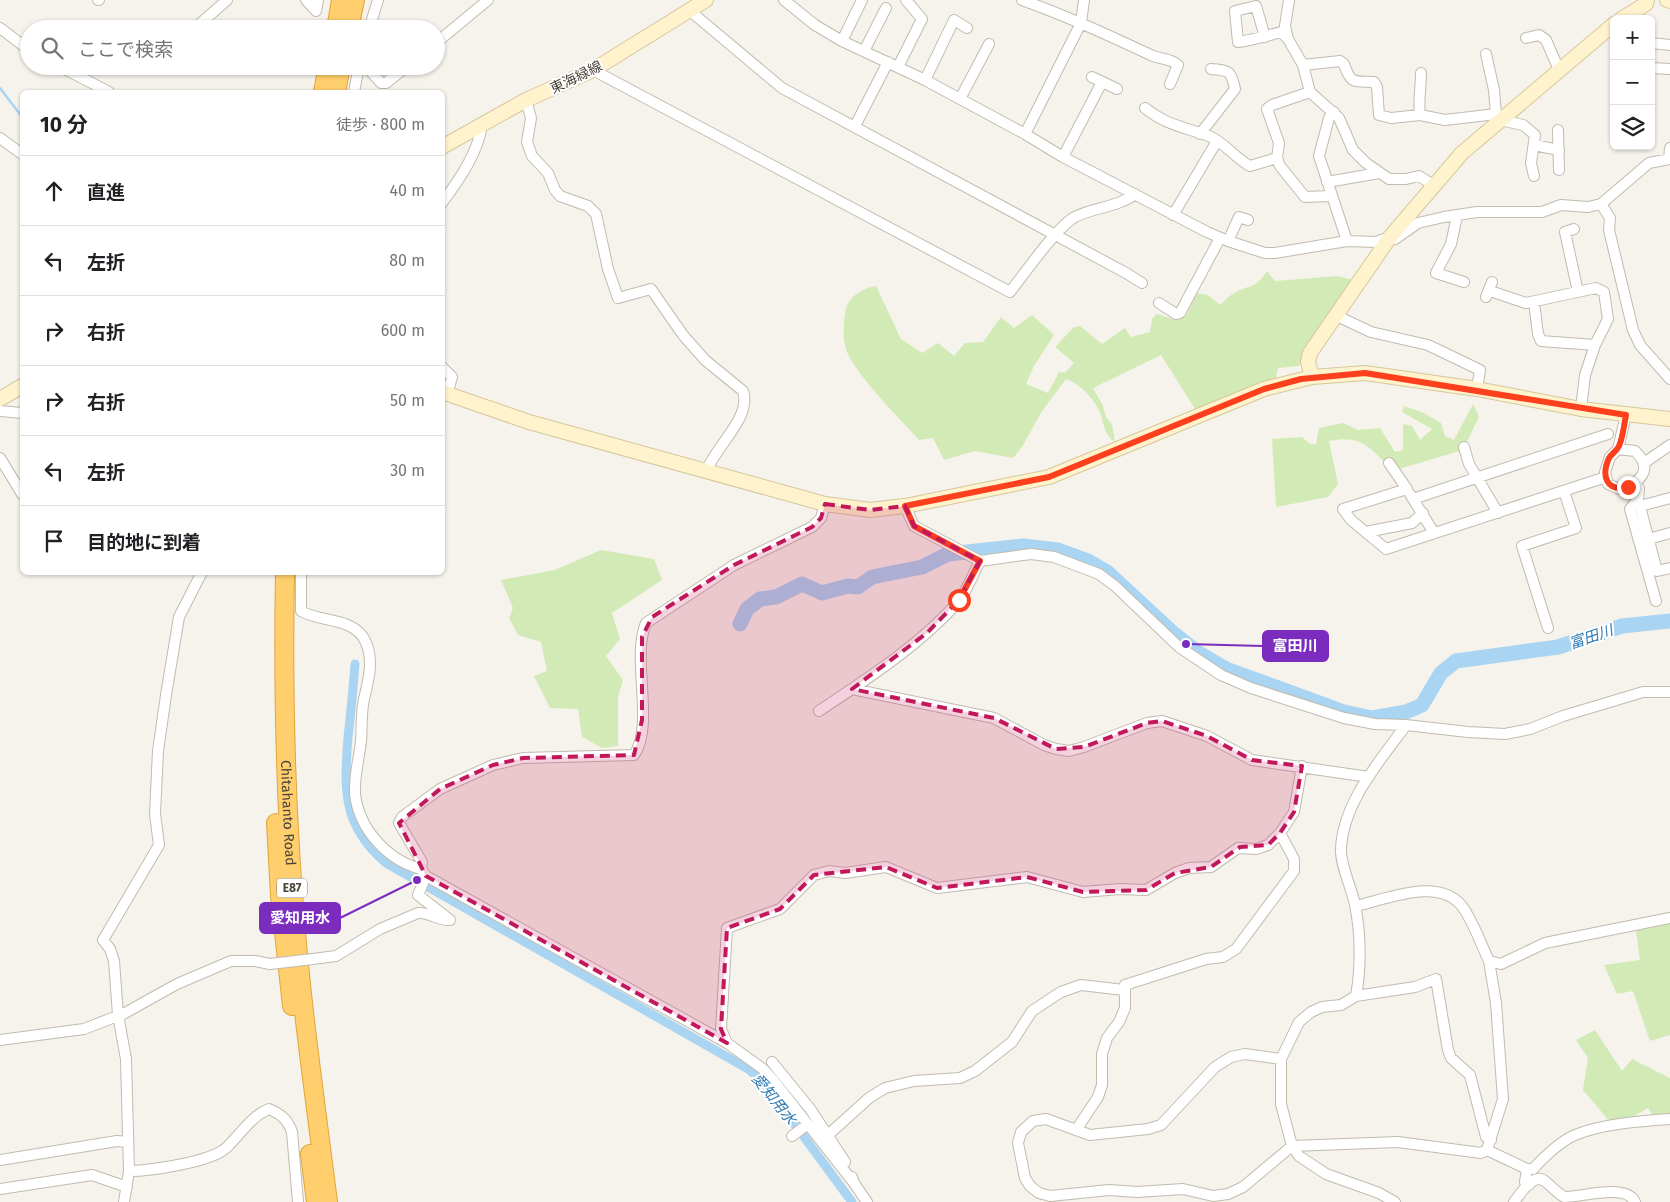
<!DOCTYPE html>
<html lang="ja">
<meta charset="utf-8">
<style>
body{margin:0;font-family:"Fira Sans","Noto Sans JP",sans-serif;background:#f6f6f6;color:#202124}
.controls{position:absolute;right:15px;top:15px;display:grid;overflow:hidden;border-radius:8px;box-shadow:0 1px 4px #0004}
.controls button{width:45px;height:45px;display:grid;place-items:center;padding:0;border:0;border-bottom:1px solid #e0e0e0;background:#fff;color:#202124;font:25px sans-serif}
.stop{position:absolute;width:15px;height:15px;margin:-11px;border:4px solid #fc3f1d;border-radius:50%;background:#fff}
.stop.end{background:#fc3f1d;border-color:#fff;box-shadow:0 1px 5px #0008}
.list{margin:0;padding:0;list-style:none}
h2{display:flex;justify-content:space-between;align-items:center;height:65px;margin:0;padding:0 20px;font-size:21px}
h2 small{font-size:16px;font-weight:400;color:#757577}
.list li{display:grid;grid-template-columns:32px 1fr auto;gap:15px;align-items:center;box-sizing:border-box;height:70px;padding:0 20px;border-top:1px solid #e0e0e0}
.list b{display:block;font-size:19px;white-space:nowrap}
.list em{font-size:16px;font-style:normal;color:#757577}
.icon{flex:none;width:28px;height:28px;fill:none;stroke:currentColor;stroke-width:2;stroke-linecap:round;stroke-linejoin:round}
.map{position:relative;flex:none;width:1670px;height:1202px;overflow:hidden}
.search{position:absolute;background:#fff;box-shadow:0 1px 4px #0004;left:20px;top:20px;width:425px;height:55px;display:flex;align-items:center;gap:12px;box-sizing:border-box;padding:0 18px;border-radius:28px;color:#757577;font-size:19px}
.panel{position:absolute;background:#fff;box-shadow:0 1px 4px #0004;left:20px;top:90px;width:425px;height:485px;border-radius:8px}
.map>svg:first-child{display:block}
.green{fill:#d2eab5}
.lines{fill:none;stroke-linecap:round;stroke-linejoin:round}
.stream{stroke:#a9d4f2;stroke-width:2.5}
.canal{stroke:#a9d4f2;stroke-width:9}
.river{stroke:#a9d4f2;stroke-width:15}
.street-casing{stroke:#c2bbae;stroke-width:12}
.secondary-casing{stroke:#d6c79b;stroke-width:16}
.highway-casing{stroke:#e0a43c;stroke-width:20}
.street{stroke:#fff;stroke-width:10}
.secondary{stroke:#fff3cd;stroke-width:14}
.highway{stroke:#ffcf6e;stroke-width:18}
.street-bridge-casing{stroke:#c2bbae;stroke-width:12;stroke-linecap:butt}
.street-bridge{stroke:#fff;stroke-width:10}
.route{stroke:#fc3f1d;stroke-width:6}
.marked{fill:#c2185b;fill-opacity:0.2;stroke:#c2185b;stroke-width:4;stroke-dasharray:10 6;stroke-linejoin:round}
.labels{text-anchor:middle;stroke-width:4;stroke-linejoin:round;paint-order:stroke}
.shield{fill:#fff;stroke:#817c74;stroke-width:1}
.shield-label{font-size:12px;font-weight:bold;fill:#4b4439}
.street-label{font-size:14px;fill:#4b4439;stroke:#fff}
.water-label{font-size:15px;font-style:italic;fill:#2e7ab2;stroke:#fff}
.leader{fill:none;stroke:#7b2cbf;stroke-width:2}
.callout-dot{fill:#7b2cbf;stroke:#fff;stroke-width:2}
.callout{fill:#7b2cbf;stroke:#7b2cbf;stroke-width:2}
.callout-label{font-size:15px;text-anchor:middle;font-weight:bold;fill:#fff}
</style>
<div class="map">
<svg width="1670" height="1202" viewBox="0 0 1670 1202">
<rect width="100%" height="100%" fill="#f6f3ec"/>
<path class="green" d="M 1267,271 L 1275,281 L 1338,276 L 1356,281 L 1299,366 L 1278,368 L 1276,379 L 1197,412 L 1161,355 L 1093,388 L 1103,406 L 1106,417 L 1112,424 L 1115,442 C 1105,436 1104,425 1101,415 C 1096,401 1081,384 1066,379 L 1042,411 L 1022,447 L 1013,458 L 975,451 L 944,460 L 933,438 L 919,440 C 897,415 867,387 850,358 C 842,345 843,328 845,314 C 847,297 861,289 876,286 L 901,339 L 922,353 L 938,343 L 954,356 L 965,343 L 983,342 L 1001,317 L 1014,328 L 1032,315 L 1054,335 L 1034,366 L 1026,384 L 1048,393 L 1059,372 L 1065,373 L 1074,363 L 1055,347 L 1074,327 L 1080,326 L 1102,344 L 1125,328 L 1131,337 L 1150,332 L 1152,319 L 1157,314 L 1176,320 L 1186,316 L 1197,293 L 1208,295 L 1220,305 C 1224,302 1228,296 1233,294 C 1249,284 1255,290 1267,271 Z
M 1473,404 L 1479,417 L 1463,450 L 1392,471 C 1372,448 1361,434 1329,441 L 1338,484 L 1328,497 L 1276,507 L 1272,439 L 1302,437 L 1310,444 L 1316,444 L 1319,428 L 1343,423 L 1358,430 L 1380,428 L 1395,452 L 1403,450 L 1403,424 L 1412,426 L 1420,440 L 1432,429 L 1402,412 L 1404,406 L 1424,413 L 1441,423 L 1445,436 L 1454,440 Z
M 601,550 L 654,559 L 662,580 L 612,613 L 620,639 L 606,656 L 623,680 L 618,697 L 618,746 L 602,748 L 582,737 L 578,709 L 550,708 L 534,676 L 547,671 L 541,642 L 518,635 L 509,618 L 513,608 L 501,580 L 555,570 Z
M 1670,923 L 1670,1035 L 1650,1041 L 1633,991 L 1617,994 L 1604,965 L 1640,960 L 1636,930 Z
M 1595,1030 L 1622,1071 L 1632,1059 L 1670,1078 L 1670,1116 L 1653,1116 L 1648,1108 L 1631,1118 L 1610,1122 L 1583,1090 L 1588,1058 L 1576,1040 Z"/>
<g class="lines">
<path class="stream" d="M 0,88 L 22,117"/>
<path class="canal" d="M 355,664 C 353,689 351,713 348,737 C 344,789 342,826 386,863 L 750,1070 L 768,1088 L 852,1202"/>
<path class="river" d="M 740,624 L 747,609 L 760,599 L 776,597 L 802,584 L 822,593 L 848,586 L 858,587 L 872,577 L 922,567 L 948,554 L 1023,546 L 1058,550 L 1088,561 L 1107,572 L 1174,634 L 1197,652 L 1226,669 L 1344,712 L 1372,718 L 1406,712 L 1422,705 L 1441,673 L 1456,661 L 1558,647 L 1622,626 L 1670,621"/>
<defs>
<path id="street" d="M 98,0 L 99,0
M 306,0 L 316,11 L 318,0
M 784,0 L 815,25 L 842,41 L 925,80 L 1025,134 L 1063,157 L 1207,232 L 1228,241 L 1265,253 L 1275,253 L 1347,241 L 1376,242 L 1390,237 L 1395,239 L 1418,223 L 1444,217 L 1477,212 L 1542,212 L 1561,205 L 1588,207 L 1601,204 L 1649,163 L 1670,159
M 1022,0 C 1067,16 1110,36 1153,56 C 1161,59 1172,59 1178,65 L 1170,84
M 1289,0 L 1285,26 L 1288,39 L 1303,65 L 1310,92 L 1339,118 L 1353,150 L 1366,163 L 1389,179 L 1406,179 L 1419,176 L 1433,185
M 689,10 L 782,88 L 1126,273 L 1142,283
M 0,28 L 29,50
M 194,29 L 227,0
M 369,29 L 378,0
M 1265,37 L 1256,6 L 1235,11 L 1238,42 C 1253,40 1267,36 1281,32 L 1288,39
M 1526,38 L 1539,35 L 1546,40 L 1559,70
M 842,41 L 862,0
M 436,43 L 488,0
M 1651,43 L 1670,45
M 864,51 L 886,8
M 1486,54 L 1494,90 L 1496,114
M 1303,65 L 1340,61 L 1344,64 C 1351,85 1354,81 1374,82 L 1377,87 L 1379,115 L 1391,118 L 1420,115 L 1445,120 L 1496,114 L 1500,120 L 1523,125 L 1535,135 L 1531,163 L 1534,176
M 59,66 L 109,92
M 366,66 L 381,83 L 386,83 L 407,66
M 898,67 L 922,19 L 906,0
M 1651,68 L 1670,69
M 593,70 L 1010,292 C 1025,273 1054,231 1073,218 C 1092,207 1117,208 1135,194
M 1092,77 L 1117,89
M 925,80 L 954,20 L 967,28
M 354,92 L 359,66
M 1310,92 L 1272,105 L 1267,109 L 1279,143 L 1277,158 L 1280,166 L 1305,197 L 1331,196
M 960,99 L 989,44
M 526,100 L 531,118 L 527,142 L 532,156 L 548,173 L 555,190 L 560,196 L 588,206 L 596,214 L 608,269 L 618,298 L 651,289 L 683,335 L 705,360 L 743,391 C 752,417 716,446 707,470
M 1145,108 C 1166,125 1184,127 1209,136 C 1224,142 1235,158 1250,166 L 1277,158
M 1334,112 L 1329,118 L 1319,156 L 1347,241
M 1420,115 C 1418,101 1421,88 1421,73
M 855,126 L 888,62
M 1558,130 L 1559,170
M 1025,134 L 1081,23 L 1084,0
M 1200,134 L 1235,89 C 1231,70 1229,71 1211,69
M 0,138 L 22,154
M 1534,145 L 1559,150
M 1063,157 L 1102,82
M 1669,159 L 1670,148
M 1327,182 L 1379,173
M 442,203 C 459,180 478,153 482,125
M 1601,204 L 1610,218 L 1609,230 L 1633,330 L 1640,345 L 1670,379
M 1173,215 L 1217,141
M 1457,216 L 1451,244 L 1436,273 L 1464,282
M 1574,229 L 1565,232 L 1578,292
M 1228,241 L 1239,217 L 1248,220
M 1490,291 L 1526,303 L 1596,288 L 1604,292 L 1608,319 L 1595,345 L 1585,375 L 1581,409
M 1486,297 L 1492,282
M 1534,302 L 1538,334 L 1541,341 L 1595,345
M 1159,303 L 1176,314 L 1180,313 L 1220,238
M 1337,316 L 1371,332 L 1428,345 L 1480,370 L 1477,389
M 442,367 L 452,377 L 447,394
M 0,411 L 22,413
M 1464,447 L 1469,464 L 1498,513
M 1618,449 L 1635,451 C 1655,470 1639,484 1619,489 L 1608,484 L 1605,472 L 1610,457 L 1618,449 L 1626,415
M 0,458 L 22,494
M 1389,463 L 1407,489 L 1343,509 L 1351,520 L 1386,549 L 1606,477
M 1644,463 L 1670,445
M 1635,484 L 1639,488 L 1638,499 L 1657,571 L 1670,568
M 1410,494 L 1434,533
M 1413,499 L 1608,434
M 1638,499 L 1630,509 L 1656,601
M 825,504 L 821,518 L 812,527 L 734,565 L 646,623 C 631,657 655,725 634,755 L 523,758 L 493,765 L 440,789 L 402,817 L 399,823 L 422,862 L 421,869 L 426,876 L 727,1043 L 763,1069 L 774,1081 L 854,1183
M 905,506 L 914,526 L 980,561 L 1031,554 L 1054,557 L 1099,574 L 1115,586 L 1179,647 L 1221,675 L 1251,688 L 1344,718 L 1375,724 L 1406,725 L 1468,732 L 1505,734 L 1530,729 L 1563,716 L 1643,692 L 1670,692
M 1640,506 L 1670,498
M 1366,532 L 1412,523 L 1423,513
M 1649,539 L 1670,533
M 301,572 L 301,611 C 319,622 349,617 363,637 C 375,656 369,679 364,699 C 361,712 362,727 361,741 C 359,759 354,776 355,794 C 359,829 387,860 421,869
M 1548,628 L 1522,546 L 1576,528 L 1564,491
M 852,689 L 994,718 L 1044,745 L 1056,749 L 1069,751 L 1084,747 L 1147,723 L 1162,721 L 1207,736 L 1252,760 L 1369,777
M 819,711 C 867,679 920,645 958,602 C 967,591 973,574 980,561
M 1356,906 C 1387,899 1442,875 1464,909 C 1474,924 1481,944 1489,961 L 1501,964 L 1545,943 L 1670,918
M 313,959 L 336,956 L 380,929 L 418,913 C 430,912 438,921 450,920 L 418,895 L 426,876
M 1356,996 C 1361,968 1361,934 1355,905 C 1352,889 1340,864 1341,849 C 1343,802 1380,761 1406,725
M 0,1040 L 84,1029 L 125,1013 L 177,984 L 231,961 L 255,961 L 270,964
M 727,1043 L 721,1029 L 727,928 L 780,909 L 814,875 L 829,871 L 845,873 L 886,867 L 937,888 L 1027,877 L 1083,892 L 1120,889 L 1146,890 L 1175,873 L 1189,868 L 1211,867 L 1238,848 L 1256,849 L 1268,845 L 1280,833 L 1294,812 L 1302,766
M 1281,1059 L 1245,1054 L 1231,1057 L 1215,1067 L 1161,1125 L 1148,1129 L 1090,1135 L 1046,1119 L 1033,1121 L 1021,1132 L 1018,1143 L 1025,1178 L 1030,1186 L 1039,1193 L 1050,1196 L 1109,1190 L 1137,1192 L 1183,1189 L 1213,1196 L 1228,1194 L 1243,1187 L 1292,1146 L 1398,1142 L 1481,1153 L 1487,1150 L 1503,1099 L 1496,1003 L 1489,961
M 772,1062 L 811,1110 L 845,1162
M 1076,1130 L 1098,1097 L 1102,1085 L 1102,1054 L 1107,1038 L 1119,1022 L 1125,1008 L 1125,985 L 1206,959 L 1223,957 L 1236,949 L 1294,871 L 1294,859 L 1280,833
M 828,1135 L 869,1098 L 885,1088 L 914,1081 L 960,1078 L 975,1071 L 1012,1042 L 1032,1011 L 1061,992 L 1081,985 L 1124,990
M 792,1136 L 808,1124
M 1487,1150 L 1527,1169 L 1525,1182 L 1529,1185
M 0,1160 L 117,1141 L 127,1142
M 1527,1169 L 1533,1169 C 1545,1156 1559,1142 1575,1135 C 1601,1124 1641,1121 1670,1119
M 129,1171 C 149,1171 211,1162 226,1148 C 240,1135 251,1116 269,1109 C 281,1114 288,1120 292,1132 L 298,1202
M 852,1177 L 854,1183 L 867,1202
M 0,1189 L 92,1175 L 127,1187
M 124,1202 L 129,1171 L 126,1059 L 118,1015 L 114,961 L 110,949 L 103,940 L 159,845 L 155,814 L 158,751 L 166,695 L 179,617 L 202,572
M 1395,1202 L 1379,1193 L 1326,1174 L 1299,1156 L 1292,1146 L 1281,1104 L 1281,1059 L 1299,1022 L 1311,1012 L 1322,1007 L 1341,1005 L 1356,996 L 1415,987 L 1436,979 L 1448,1050 L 1451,1058 L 1470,1075 L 1486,1137 L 1491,1140
M 1514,1202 C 1521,1193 1534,1171 1546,1182 C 1552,1187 1557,1193 1564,1197 C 1583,1197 1626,1183 1635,1202"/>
<path id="secondary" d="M 1667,0 L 1670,1
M 1621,19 L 1646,4 L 1647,0
M 442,147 L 526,100 L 593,70 L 706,0
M 1312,377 L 1308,362 L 1310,353 L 1390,237 L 1462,153 L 1614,24
M 442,392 L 529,422 L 825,504 L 870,510 L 905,506 L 1049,477 L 1264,389 L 1312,377 L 1365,373 L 1477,389 L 1581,409 L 1670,419
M 0,399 L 22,386"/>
<g id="highway">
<path d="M 336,29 L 341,0"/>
<path d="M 349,29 L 355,0"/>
<path d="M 323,92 L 328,66"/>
<path d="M 336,92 L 341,66"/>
<path id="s1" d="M 285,572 C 283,680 285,787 293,894 C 300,997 315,1099 328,1202"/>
<path d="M 276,823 L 280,896 L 292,1006"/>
<path d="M 310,1154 L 316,1202"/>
</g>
</defs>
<use href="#street" class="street-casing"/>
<use href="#secondary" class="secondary-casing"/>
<use href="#highway" class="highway-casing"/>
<use href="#street" class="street"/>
<use href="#secondary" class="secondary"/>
<use href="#highway" class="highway"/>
<defs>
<path id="street-bridge" d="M 270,964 L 313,959"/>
</defs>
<use href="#street-bridge" class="street-bridge-casing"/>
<use href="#street-bridge" class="street-bridge"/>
</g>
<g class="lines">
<path class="route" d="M 959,600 L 980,561 L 914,526 L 905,506 L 1049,477 L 1264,389 L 1301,379 L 1365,373 L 1626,415 C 1624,425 1623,437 1619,446 C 1617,451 1612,453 1609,458 C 1601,476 1606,492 1628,487"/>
</g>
<path class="marked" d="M 825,504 L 870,510 L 905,506 L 914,526 L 980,561 L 959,600 L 927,633 L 852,689 L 994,718 L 1056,749 L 1084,747 L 1147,723 L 1162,721 L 1207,736 L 1252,760 L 1302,766 L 1294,812 L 1280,833 L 1268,845 L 1240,847 L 1211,867 L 1175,873 L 1146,890 L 1083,892 L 1027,877 L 937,888 L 886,867 L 814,875 L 780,909 L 727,928 L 721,1029 L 727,1043 L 426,876 L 399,823 L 440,789 L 493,765 L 523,758 L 634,755 L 642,720 L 642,637 L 652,617 L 734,565 L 812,527 L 821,518 Z"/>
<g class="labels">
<rect class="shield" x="277" y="878.5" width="30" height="19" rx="4"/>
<g class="shield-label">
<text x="292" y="892">E87</text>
</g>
<g class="street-label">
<text transform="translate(576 77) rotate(-26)" y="5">東海緑線</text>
<text dy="5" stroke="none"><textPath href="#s1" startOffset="241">Chitahanto Road</textPath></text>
</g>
<g class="water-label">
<text transform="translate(1591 637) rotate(-19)" y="5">富田川</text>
<text transform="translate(774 1099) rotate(51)" y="5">愛知用水</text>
</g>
</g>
<path class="leader" d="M1186 644L1263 646M417 880L340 918"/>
<g class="callout-dot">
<circle cx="1186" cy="644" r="5"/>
<circle cx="417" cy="880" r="5"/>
</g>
<g class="callout">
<rect x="1263" y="631" width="65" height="30" rx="5"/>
<rect x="260" y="903" width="80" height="30" rx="5"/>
</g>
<g class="callout-label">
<text x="1295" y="651">富田川</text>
<text x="300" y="923">愛知用水</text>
</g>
</svg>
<div class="controls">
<button>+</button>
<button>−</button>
<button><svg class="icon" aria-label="layers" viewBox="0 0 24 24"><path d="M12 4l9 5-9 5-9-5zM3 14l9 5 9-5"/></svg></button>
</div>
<div class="stop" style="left:959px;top:600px"></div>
<div class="stop end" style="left:1628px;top:487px"></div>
<div class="search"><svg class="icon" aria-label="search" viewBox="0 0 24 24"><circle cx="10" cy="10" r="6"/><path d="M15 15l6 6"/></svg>ここで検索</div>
<section class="panel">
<h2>10 分<small>徒歩 · 800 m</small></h2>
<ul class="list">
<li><svg class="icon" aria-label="ahead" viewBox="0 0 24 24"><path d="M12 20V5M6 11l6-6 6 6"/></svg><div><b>直進</b></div><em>40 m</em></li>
<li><svg class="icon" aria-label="left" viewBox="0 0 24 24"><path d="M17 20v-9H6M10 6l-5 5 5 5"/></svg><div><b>左折</b></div><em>80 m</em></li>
<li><svg class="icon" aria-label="right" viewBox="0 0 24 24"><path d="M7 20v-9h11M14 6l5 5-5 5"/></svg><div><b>右折</b></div><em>600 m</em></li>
<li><svg class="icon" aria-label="right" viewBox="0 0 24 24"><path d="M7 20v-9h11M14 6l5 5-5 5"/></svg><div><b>右折</b></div><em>50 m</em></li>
<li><svg class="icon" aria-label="left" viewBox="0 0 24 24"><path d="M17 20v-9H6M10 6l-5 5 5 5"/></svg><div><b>左折</b></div><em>30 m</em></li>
<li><svg class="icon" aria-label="arrive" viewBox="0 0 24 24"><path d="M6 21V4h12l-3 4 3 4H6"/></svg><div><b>目的地に到着</b></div></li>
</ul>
</section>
</div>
